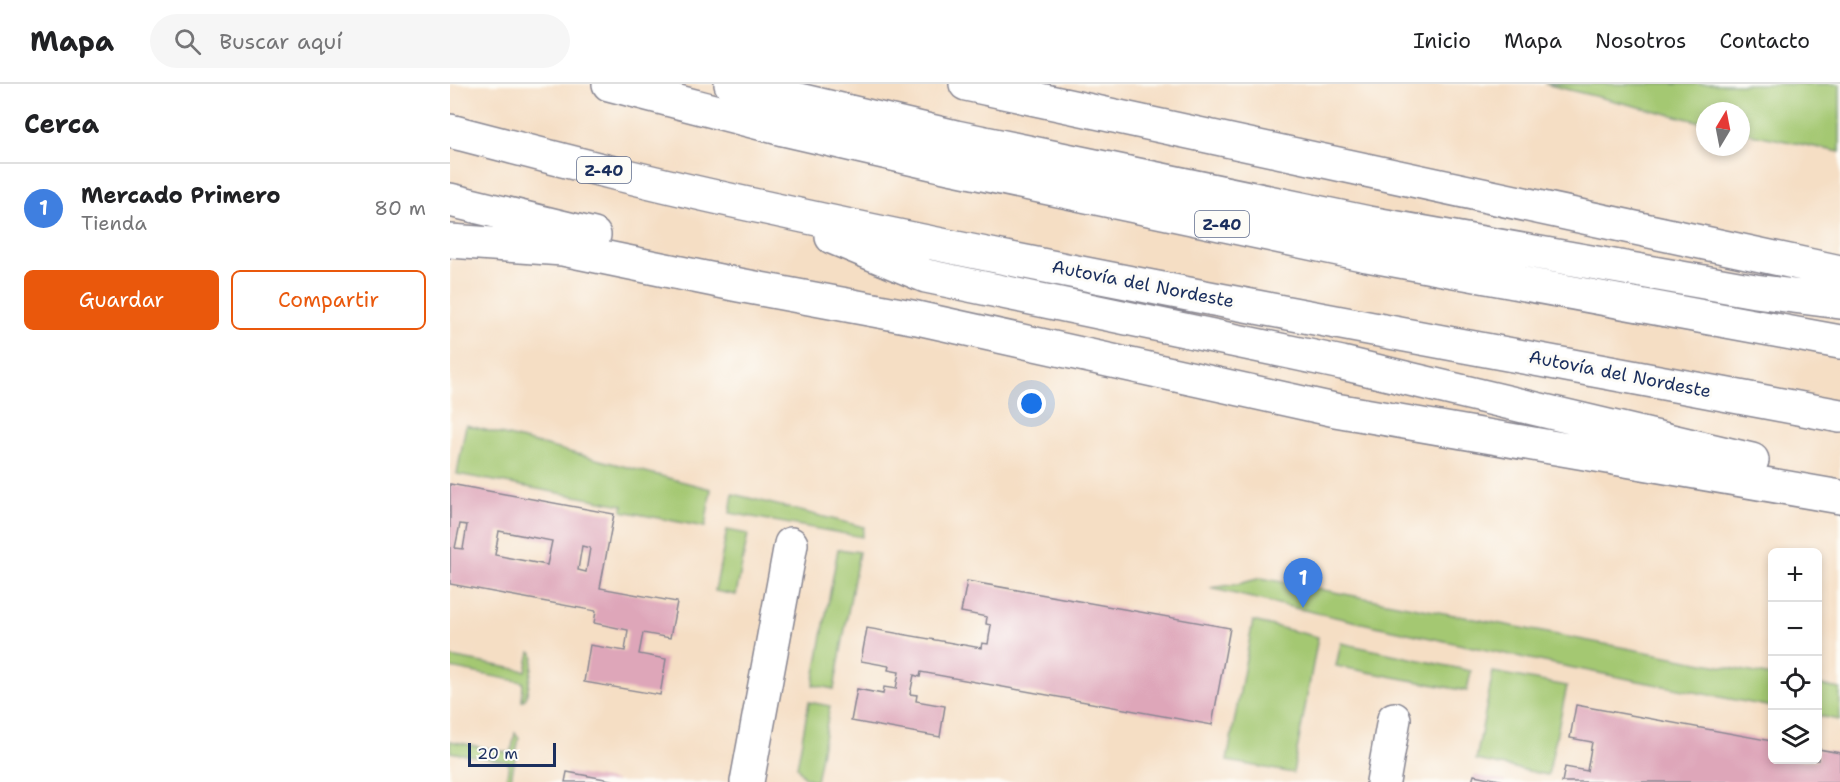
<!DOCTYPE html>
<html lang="es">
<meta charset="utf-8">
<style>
body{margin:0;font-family:"Shantell Sans",sans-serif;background:#f6f6f6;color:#202124}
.controls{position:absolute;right:18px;bottom:18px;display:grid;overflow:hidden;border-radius:9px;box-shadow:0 3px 9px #0003}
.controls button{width:54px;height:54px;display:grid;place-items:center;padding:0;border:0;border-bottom:2px solid #e0e0e0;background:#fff;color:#202124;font:30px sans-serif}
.compass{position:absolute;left:1246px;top:18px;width:54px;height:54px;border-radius:50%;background:#fff;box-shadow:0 3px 9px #0003;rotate:10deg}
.scale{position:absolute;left:18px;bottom:15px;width:88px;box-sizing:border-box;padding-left:6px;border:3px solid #1b2f5e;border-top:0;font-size:16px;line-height:21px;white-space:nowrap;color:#1b2f5e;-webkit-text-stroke:4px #fdfcf7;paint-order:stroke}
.you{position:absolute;left:582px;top:320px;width:21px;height:21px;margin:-15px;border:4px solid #fff;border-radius:50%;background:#1a73e8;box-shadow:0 0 0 9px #1a73e833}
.badge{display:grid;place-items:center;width:39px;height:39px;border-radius:50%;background:#ea580c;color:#fff;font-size:20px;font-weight:700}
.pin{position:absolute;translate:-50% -50px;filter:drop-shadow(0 2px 3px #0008)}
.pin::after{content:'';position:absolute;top:32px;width:21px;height:18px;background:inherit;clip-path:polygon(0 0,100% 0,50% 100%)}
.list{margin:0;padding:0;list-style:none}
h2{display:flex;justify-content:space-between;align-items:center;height:78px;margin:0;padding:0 24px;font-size:26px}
h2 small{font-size:20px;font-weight:400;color:#757577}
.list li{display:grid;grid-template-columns:39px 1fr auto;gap:18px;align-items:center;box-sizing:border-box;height:90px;padding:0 24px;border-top:2px solid #e0e0e0}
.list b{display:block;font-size:22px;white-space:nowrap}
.list p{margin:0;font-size:20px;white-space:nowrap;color:#757577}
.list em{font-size:20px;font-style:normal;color:#757577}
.actions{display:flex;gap:12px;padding:18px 24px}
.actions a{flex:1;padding:14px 0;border:2px solid #ea580c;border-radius:9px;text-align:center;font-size:21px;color:#ea580c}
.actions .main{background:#ea580c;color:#fff}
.icon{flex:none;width:33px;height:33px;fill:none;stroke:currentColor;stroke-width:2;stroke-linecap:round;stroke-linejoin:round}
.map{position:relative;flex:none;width:1390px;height:698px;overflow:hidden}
header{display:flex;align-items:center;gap:36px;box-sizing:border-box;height:84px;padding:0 30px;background:#fff;border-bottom:2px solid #e0e0e0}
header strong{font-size:28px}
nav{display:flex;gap:33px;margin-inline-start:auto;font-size:21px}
.search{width:420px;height:54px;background:#f6f6f6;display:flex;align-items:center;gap:15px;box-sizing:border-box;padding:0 21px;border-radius:33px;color:#757577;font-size:22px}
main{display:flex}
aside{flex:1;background:#fff}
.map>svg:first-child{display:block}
.green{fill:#a4c872;stroke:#607c68;stroke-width:1.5}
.building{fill:#dea6b9;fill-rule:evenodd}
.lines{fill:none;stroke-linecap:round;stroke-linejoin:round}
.street-casing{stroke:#888691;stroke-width:36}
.highway-casing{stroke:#888691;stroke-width:36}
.street{stroke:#fff;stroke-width:33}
.highway{stroke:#fff;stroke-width:33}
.labels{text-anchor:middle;stroke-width:6;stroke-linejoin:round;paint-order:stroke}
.shield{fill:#fdfcf7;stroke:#5f6c8c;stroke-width:1.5}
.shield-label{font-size:16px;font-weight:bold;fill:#1b2f5e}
.street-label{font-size:18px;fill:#1b2f5e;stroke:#fdfcf7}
</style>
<header>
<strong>Mapa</strong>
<div class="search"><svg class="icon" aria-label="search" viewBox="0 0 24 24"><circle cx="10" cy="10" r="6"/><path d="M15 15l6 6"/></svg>Buscar aquí</div>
<nav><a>Inicio</a><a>Mapa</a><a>Nosotros</a><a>Contacto</a></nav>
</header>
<main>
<aside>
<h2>Cerca<small></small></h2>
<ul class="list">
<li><span class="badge" style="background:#3f7fe0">1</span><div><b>Mercado Primero</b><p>Tienda</p></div><em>80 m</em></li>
</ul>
<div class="actions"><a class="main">Guardar</a><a>Compartir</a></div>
</aside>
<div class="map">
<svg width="1390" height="698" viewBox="0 0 1390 698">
<rect width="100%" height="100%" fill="#fdfcf7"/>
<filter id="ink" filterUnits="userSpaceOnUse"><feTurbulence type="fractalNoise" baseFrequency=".0167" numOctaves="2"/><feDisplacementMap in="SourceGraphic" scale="12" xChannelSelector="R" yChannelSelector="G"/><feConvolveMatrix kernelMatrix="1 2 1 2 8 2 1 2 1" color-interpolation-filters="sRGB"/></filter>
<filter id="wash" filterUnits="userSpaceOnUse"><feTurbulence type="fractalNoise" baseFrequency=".008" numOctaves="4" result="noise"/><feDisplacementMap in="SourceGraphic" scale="24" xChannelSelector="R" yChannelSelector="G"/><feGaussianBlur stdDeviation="1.35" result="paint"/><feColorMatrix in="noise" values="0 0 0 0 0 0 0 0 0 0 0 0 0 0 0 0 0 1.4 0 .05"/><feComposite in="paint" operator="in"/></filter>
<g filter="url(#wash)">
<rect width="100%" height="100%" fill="#f5dec4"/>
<path class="green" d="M 1095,0 L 1390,0 L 1390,68 L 1291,48 L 1291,27 L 1255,27 L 1255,39 Z
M 16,341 L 261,405 L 255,443 L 172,427 L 173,421 L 7,390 Z
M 283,410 L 414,443 L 412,453 L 280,429 Z
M 277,446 L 298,450 L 286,511 L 265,507 Z
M 388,465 L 409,468 L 384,605 L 363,601 Z
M 811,494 L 1322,592 L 1322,623 C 1134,587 947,549 760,504 L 788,500 Z
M 803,537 L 868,553 L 843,689 L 777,677 Z
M 891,559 L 1021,587 L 1017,607 L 886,582 Z
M 80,568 L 83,570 L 84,573 L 76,614 L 72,617 L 73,598 L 0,584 L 0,573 L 76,587 Z
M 1043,588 L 1117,602 L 1098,691 L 1026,676 Z
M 1368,601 L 1390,605 L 1390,636 L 1368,632 Z
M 359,618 L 380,622 L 366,698 L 354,693 L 347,683 Z
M 65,649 L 69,654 L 61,695 L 58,698 L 56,698 L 59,678 L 0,668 L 0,657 L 61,669 Z"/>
<g id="blocks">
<path class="building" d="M 0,400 L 164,430 L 150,504 L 227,518 L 220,554 L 193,549 L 189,570 L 216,575 L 210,611 L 134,598 L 140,561 L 175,567 L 178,546 L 144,539 L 146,527 L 0,500 ZM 10,440 L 17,441 L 13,465 L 5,464 ZM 49,447 L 102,457 L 97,481 L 45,471 ZM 132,462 L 140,464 L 136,488 L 128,486 Z
M 517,497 L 780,544 L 762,641 L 471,588 L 470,593 L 464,591 L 460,610 L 467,611 L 466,617 L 495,622 L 490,653 L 401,637 L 407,605 L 433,610 L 434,603 L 446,605 L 449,588 L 438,586 L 439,582 L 411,577 L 417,544 L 531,564 L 532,559 L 538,560 L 541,541 L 536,540 L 537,533 L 511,528 Z
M 1126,621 L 1322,657 L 1322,676 L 1368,676 L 1368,665 L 1390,669 L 1390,698 L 1112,698 L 1115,683 L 1137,687 L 1142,658 L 1120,654 Z
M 117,688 L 166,697 L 165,698 L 115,698 Z
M 1024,691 L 1055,697 L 1055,698 L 1022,698 Z"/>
</g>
</g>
<g filter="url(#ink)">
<use href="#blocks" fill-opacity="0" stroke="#888691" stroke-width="1.5"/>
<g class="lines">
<defs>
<path id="street" d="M 297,698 L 341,460
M 933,698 L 944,635"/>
<path id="highway" d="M 159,0 L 333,45 L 499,83 L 917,171 L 1390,258
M 281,0 L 506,53 L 919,139 L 1305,207 L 1390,218
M 516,0 L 1390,188
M 0,47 C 104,74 207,101 312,123 C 669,201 1030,264 1390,332
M 0,116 L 144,151
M 382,153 L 476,192 L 892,279 L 1302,376
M 0,157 L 113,165 L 289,201 L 467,234 L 885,326 L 1390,413"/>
</defs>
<use href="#street" class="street-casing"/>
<use href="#highway" class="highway-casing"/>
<use href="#street" class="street"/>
<use href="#highway" class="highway"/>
</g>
</g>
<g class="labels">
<g class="shield">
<rect x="127" y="73" width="54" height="26" rx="4.5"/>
<rect x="745" y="127" width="54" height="26" rx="4.5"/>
</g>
<g class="shield-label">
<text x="154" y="92">Z-40</text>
<text x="772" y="146">Z-40</text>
</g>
<g class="street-label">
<text transform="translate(693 200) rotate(11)" y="6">Autovía del Nordeste</text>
<text transform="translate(1170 290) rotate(11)" y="6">Autovía del Nordeste</text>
</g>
</g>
</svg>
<div class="controls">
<button>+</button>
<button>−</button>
<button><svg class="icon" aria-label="locate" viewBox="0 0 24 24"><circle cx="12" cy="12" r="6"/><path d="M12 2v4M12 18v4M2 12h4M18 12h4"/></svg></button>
<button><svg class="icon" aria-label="layers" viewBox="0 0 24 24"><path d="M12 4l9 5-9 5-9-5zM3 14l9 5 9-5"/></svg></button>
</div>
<svg class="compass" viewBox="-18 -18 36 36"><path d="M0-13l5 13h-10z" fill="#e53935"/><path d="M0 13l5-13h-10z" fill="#757577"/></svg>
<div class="scale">20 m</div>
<div class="you"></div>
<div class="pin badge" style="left:853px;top:524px;background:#3f7fe0">1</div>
</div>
</main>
